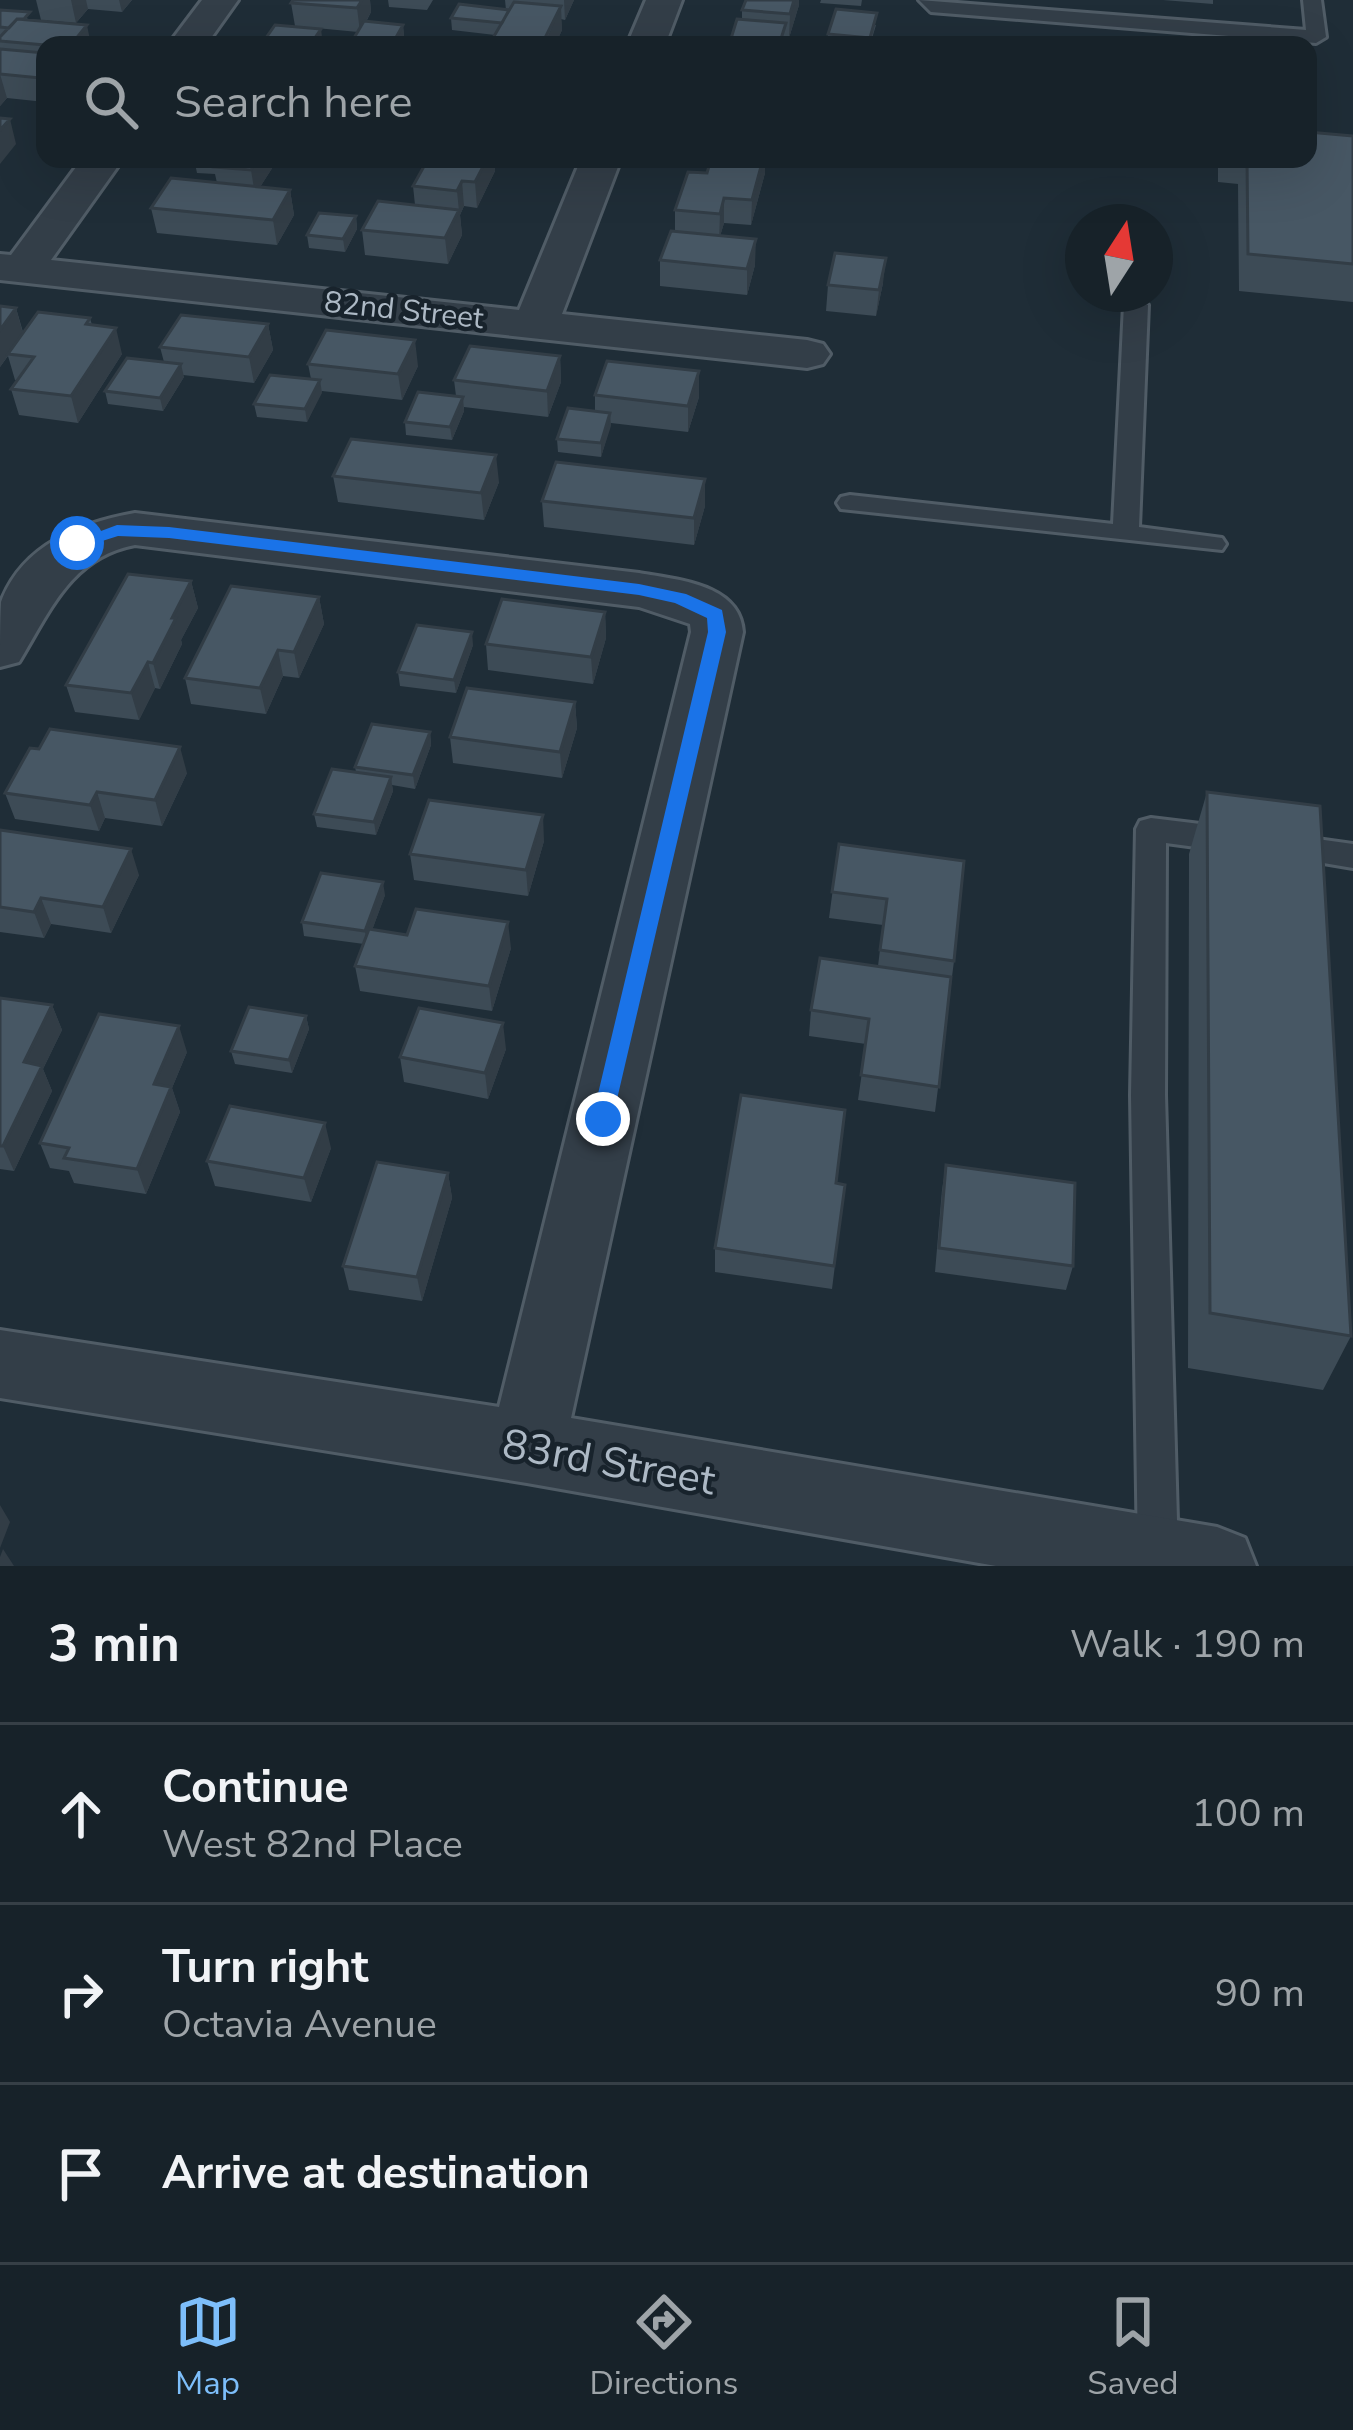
<!DOCTYPE html>
<meta charset="utf-8">
<style>
body{margin:0;font-family:"Nunito Sans",sans-serif;background:#242f35;color:#f1f3f6}
.compass{position:absolute;left:1065px;top:204px;width:108px;height:108px;border-radius:50%;background:#172229;box-shadow:0 12px 48px #0002;rotate:12deg}
.stop{position:absolute;width:36px;height:36px;margin:-27px;border:9px solid #1a73e8;border-radius:50%;background:#fff}
.stop.end{background:#1a73e8;border-color:#fff;box-shadow:0 3px 12px #0008}
.list{margin:0;padding:0;list-style:none}
h2{display:flex;justify-content:space-between;align-items:center;height:156px;margin:0;padding:0 48px;font-size:51px}
h2 small{font-size:39px;font-weight:400;color:#9ea4a8}
.list li{display:grid;grid-template-columns:78px 1fr auto;gap:36px;align-items:center;box-sizing:border-box;height:180px;padding:0 48px;border-top:3px solid #363f46}
.list b{display:block;font-size:45px;white-space:nowrap}
.list p{margin:0;font-size:39px;white-space:nowrap;color:#9ea4a8}
.list em{font-size:39px;font-style:normal;color:#9ea4a8}
.icon{flex:none;width:66px;height:66px;fill:none;stroke:currentColor;stroke-width:2;stroke-linecap:round;stroke-linejoin:round}
.map{position:relative;flex:none;width:1353px;height:1566px;overflow:hidden}
.search{position:absolute;background:#172229;box-shadow:0 12px 48px #0002;left:36px;right:36px;top:36px;height:132px;display:flex;align-items:center;gap:30px;box-sizing:border-box;padding:0 42px;border-radius:24px;color:#9ea4a8;font-size:45px}
.sheet{height:696px;background:#172229}
nav{display:flex;justify-content:space-around;align-items:center;box-sizing:border-box;height:168px;border-top:3px solid #363f46;background:#172229;font-size:33px;color:#9ea4a8}
nav a{display:grid;justify-items:center;gap:6px}
nav .on{color:#7dbefa}
.map>svg:first-child{display:block}
.lines{fill:none;stroke-linecap:round;stroke-linejoin:round}
.lane-casing{stroke:#505c66;stroke-width:6}
.street-casing{stroke:#505c66;stroke-width:6}
.lane{fill:#333e48;fill-rule:evenodd}
.street{fill:#333e48;fill-rule:evenodd}
.wall{fill:#3d4b56}
.shaded-wall{fill:#323d46}
.building{fill:#475764;stroke:#323d46;stroke-width:3}
.route{fill:#1a73e8}
.labels{text-anchor:middle;stroke-width:9;stroke-linejoin:round;paint-order:stroke}
.far-street-label{font-size:30px;fill:#adb9c5;stroke:#18232c}
.near-street-label{font-size:42px;fill:#adb9c5;stroke:#18232c}
</style>
<div class="map">
<svg width="1353" height="1566" viewBox="0 0 1353 1566">
<rect width="100%" height="100%" fill="#1f2d37"/>
<g class="lines">
<defs>
<path id="lane" d="M 919,0 L 1306,30 L 1303,0 L 1321,0 L 1326,37 L 1316,43 L 931,12 Z
M 1136,298 L 1148,305 L 1139,527 L 1222,538 L 1226,544 L 1222,550 L 841,509 L 837,503 L 841,497 L 850,495 L 1113,524 L 1124,305 Z
M 1151,818 L 1233,828 L 1244,832 L 1248,840 L 1244,848 L 1233,852 L 1166,843 L 1165,1095 L 1178,1556 L 1174,1566 L 1142,1566 L 1138,1556 L 1131,1095 L 1136,829 L 1140,821 Z
M 1281,834 L 1353,844 L 1353,868 L 1270,854 L 1266,846 L 1270,838 Z"/>
<path id="street" d="M 202,0 L 238,0 L 206,45 L 168,45 Z
M 646,0 L 682,0 L 665,45 L 627,45 Z
M 82,159 L 123,159 L 51,260 L 519,310 L 581,159 L 621,159 L 562,314 L 807,340 L 823,344 L 830,354 L 823,364 L 807,368 L 0,280 L 0,254 L 11,255 Z
M 135,513 L 639,573 C 678,580 740,584 743,632 L 571,1418 L 1217,1527 L 1245,1538 L 1256,1566 L 996,1566 L 527,1483 L 0,1398 L 0,1330 L 499,1407 L 691,632 L 690,624 L 639,607 L 135,545 C 71,557 50,611 19,662 L 0,667 C 0,648 0,620 1,602 C 23,544 80,523 135,513 Z"/>
</defs>
<use href="#lane" class="lane-casing"/>
<use href="#street" class="street-casing"/>
<use href="#lane" class="lane"/>
<use href="#street" class="street"/>
</g>
<path class="wall" d="M 36,0 L 132,0 L 122,12 L 88,9 L 76,23 L 41,20 Z
M 293,0 L 370,0 L 371,12 L 366,22 L 403,25 L 404,37 L 400,45 L 355,45 L 354,38 L 358,32 L 295,26 L 291,3 Z
M 388,0 L 433,0 L 427,10 L 389,7 Z
M 505,0 L 574,0 L 565,20 L 561,19 L 562,30 L 555,45 L 494,45 L 495,35 L 452,30 L 451,18 L 506,10 Z
M 821,0 L 862,0 L 861,6 L 820,3 Z
M 1163,0 L 1213,0 L 1213,4 Z
M 799,5 L 789,38 L 785,38 L 785,45 L 729,45 L 742,19 L 742,10 Z
M 0,10 L 32,20 L 45,45 L 45,102 L 7,98 L 0,106 Z
M 876,25 L 870,45 L 827,45 L 828,34 Z
M 1353,136 L 1353,302 L 1239,291 L 1238,184 L 1218,182 L 1218,159 L 1308,159 Z
M 194,159 L 278,159 L 260,187 L 290,190 L 294,215 L 277,245 L 157,233 L 151,208 L 217,183 L 215,174 L 197,173 Z
M 428,159 L 499,159 L 494,160 L 495,171 L 477,208 L 464,206 L 460,215 L 462,235 L 448,264 L 365,255 L 362,230 L 415,205 L 413,186 Z
M 711,159 L 765,159 L 765,173 L 751,225 L 724,223 L 720,236 L 755,265 L 747,295 L 660,286 L 660,260 L 675,231 L 675,210 L 707,173 Z
M 356,216 L 357,229 L 345,252 L 309,248 L 307,235 Z
M 883,283 L 876,316 L 826,311 L 828,285 Z
M 0,306 L 16,308 L 23,332 L 90,318 L 92,325 L 122,354 L 78,423 L 19,415 L 11,389 L 18,380 L 15,380 L 8,356 L 0,367 Z
M 268,324 L 273,350 L 254,383 L 183,375 L 184,377 L 163,411 L 108,404 L 105,391 L 164,362 L 160,347 Z
M 560,356 L 561,382 L 548,417 L 464,407 L 464,411 L 452,440 L 406,435 L 405,422 L 456,396 L 454,380 Z
M 308,364 L 418,366 L 402,400 L 322,391 L 307,422 L 257,417 L 254,404 L 311,379 Z
M 699,371 L 699,397 L 688,432 L 611,423 L 601,457 L 558,452 L 557,439 L 595,411 L 595,395 Z
M 333,476 L 499,482 L 484,520 L 338,502 Z
M 542,501 L 705,506 L 694,545 L 544,527 Z
M 191,581 L 198,608 L 181,640 L 182,644 L 160,689 L 155,688 L 139,720 L 75,712 L 66,685 Z
M 319,597 L 324,624 L 299,678 L 283,676 L 266,714 L 191,704 L 185,678 Z
M 605,612 L 606,638 L 593,684 L 488,670 L 486,644 Z
M 473,645 L 456,693 L 400,686 L 398,672 Z
M 575,702 L 577,728 L 562,778 L 453,763 L 450,737 Z
M 430,732 L 431,745 L 415,789 L 392,785 L 393,791 L 376,835 L 317,827 L 314,814 L 356,772 L 355,767 Z
M 187,773 L 162,826 L 105,818 L 99,831 L 15,819 L 5,793 Z
M 1207,792 L 1351,1336 L 1323,1390 L 1188,1368 L 1189,854 Z
M 0,830 L 139,875 L 111,933 L 51,924 L 44,938 L 0,932 Z
M 544,841 L 528,896 L 414,880 L 410,854 Z
M 839,844 L 954,961 L 935,1112 L 858,1100 L 866,1044 L 809,1036 L 811,1010 L 878,966 L 883,925 L 829,918 Z
M 385,895 L 372,930 L 511,948 L 492,1011 L 360,991 L 355,966 L 364,944 L 304,936 L 302,922 Z
M 0,998 L 52,1005 L 62,1030 L 43,1069 L 52,1091 L 14,1171 L 0,1169 Z
M 306,1016 L 309,1029 L 292,1073 L 235,1064 L 231,1051 Z
M 506,1049 L 488,1099 L 404,1082 L 400,1057 Z
M 187,1052 L 172,1088 L 180,1112 L 146,1194 L 74,1183 L 69,1171 L 50,1168 L 40,1143 Z
M 331,1148 L 311,1202 L 215,1186 L 207,1161 Z
M 946,1165 L 1073,1266 L 1066,1290 L 935,1272 L 942,1190 Z
M 448,1173 L 452,1198 L 422,1301 L 349,1290 L 343,1266 Z
M 836,1183 L 845,1185 L 832,1289 L 715,1272 L 715,1248 Z"/>
<path class="shaded-wall" d="M 71,0 L 86,0 L 88,9 L 76,23 Z
M 119,0 L 132,0 L 122,12 Z
M 362,0 L 370,0 L 371,12 L 360,32 L 357,8 Z
M 564,0 L 574,0 L 565,20 Z
M 794,0 L 799,0 L 799,5 L 789,38 L 790,14 Z
M 561,6 L 562,30 L 555,45 L 544,45 Z
M 87,25 L 91,45 L 71,45 Z
M 403,25 L 404,37 L 400,45 L 394,45 L 394,41 Z
M 321,29 L 323,45 L 310,45 Z
M 45,71 L 45,98 L 40,78 Z
M 0,74 L 7,98 L 0,106 Z
M 10,119 L 16,144 L 0,164 L 0,130 Z
M 258,159 L 278,159 L 255,195 L 251,170 Z
M 487,159 L 494,159 L 495,171 L 477,208 L 475,182 Z
M 763,159 L 765,159 L 765,173 L 751,225 L 752,200 Z
M 462,181 L 464,206 L 460,215 L 462,235 L 448,264 L 445,238 L 459,211 L 457,191 Z
M 290,190 L 294,215 L 277,245 L 273,220 Z
M 724,198 L 724,223 L 719,240 L 720,214 Z
M 356,216 L 357,229 L 345,252 L 343,239 Z
M 756,239 L 755,265 L 747,295 L 747,269 Z
M 886,258 L 883,283 L 876,316 L 879,290 Z
M 16,308 L 23,334 L 0,367 L 0,330 Z
M 268,324 L 273,350 L 254,383 L 249,357 Z
M 116,328 L 122,354 L 78,423 L 71,396 Z
M 415,340 L 418,366 L 402,400 L 398,374 Z
M 560,356 L 561,382 L 548,417 L 547,391 Z
M 181,364 L 184,377 L 163,411 L 160,398 Z
M 699,371 L 699,397 L 688,432 L 688,406 Z
M 320,380 L 322,393 L 307,422 L 305,409 Z
M 463,397 L 464,411 L 452,440 L 450,427 Z
M 610,413 L 611,426 L 601,457 L 601,443 Z
M 496,455 L 499,482 L 484,520 L 481,493 Z
M 705,479 L 705,506 L 694,545 L 694,518 Z
M 191,581 L 198,608 L 181,640 L 182,644 L 160,689 L 153,663 L 172,618 Z
M 319,597 L 324,624 L 299,678 L 294,652 Z
M 605,612 L 606,638 L 593,684 L 591,657 Z
M 472,632 L 473,645 L 456,693 L 454,680 Z
M 278,650 L 283,676 L 266,714 L 260,688 Z
M 148,662 L 155,688 L 139,720 L 131,693 Z
M 575,702 L 577,728 L 562,778 L 560,752 Z
M 430,732 L 431,745 L 415,789 L 413,775 Z
M 180,747 L 187,773 L 162,826 L 155,800 Z
M 391,777 L 393,791 L 376,835 L 374,822 Z
M 97,792 L 105,818 L 99,831 L 90,805 Z
M 543,815 L 544,841 L 528,896 L 526,870 Z
M 131,849 L 139,875 L 111,933 L 103,907 Z
M 383,882 L 385,895 L 367,944 L 365,931 Z
M 41,898 L 51,924 L 44,938 L 34,912 Z
M 508,922 L 511,948 L 492,1011 L 489,986 Z
M 52,1005 L 62,1030 L 43,1069 L 52,1091 L 14,1171 L 3,1146 L 24,1062 Z
M 306,1016 L 309,1029 L 292,1073 L 289,1060 Z
M 503,1023 L 506,1049 L 488,1099 L 485,1073 Z
M 179,1026 L 187,1052 L 172,1088 L 180,1112 L 146,1194 L 137,1169 L 154,1084 Z
M 325,1123 L 331,1148 L 311,1202 L 304,1178 Z
M 448,1173 L 452,1198 L 422,1301 L 417,1277 Z
M 0,1505 L 10,1522 L 0,1548 Z
M 3,1549 L 14,1566 L 0,1566 L 0,1557 Z"/>
<path class="building" d="M 293,0 L 362,0 L 357,8 L 291,3 Z
M 746,0 L 794,0 L 790,14 L 742,10 Z
M 514,2 L 561,6 L 543,42 L 493,38 Z
M 459,4 L 509,10 L 502,23 L 451,18 Z
M 836,9 L 877,13 L 870,38 L 828,34 Z
M 0,10 L 30,12 L 24,19 L 17,19 L 9,28 L 0,27 Z
M 17,19 L 87,25 L 71,45 L 45,45 L 0,41 L 0,37 Z
M 737,19 L 786,23 L 779,45 L 729,45 Z
M 364,21 L 403,25 L 394,41 L 354,38 Z
M 275,25 L 321,29 L 310,45 L 261,45 Z
M 0,49 L 45,53 L 45,71 L 40,78 L 0,74 Z
M 0,118 L 10,119 L 0,130 Z
M 1308,132 L 1353,136 L 1353,264 L 1248,254 L 1247,159 L 1308,159 Z
M 219,159 L 258,159 L 251,170 L 214,167 Z
M 428,159 L 487,159 L 475,182 L 462,181 L 457,191 L 413,186 Z
M 711,159 L 763,159 L 752,200 L 724,198 L 720,214 L 675,210 L 688,172 L 707,173 Z
M 171,178 L 290,190 L 273,220 L 151,208 Z
M 378,201 L 459,210 L 445,238 L 362,230 Z
M 319,213 L 356,216 L 343,239 L 307,235 Z
M 671,231 L 756,239 L 747,269 L 660,260 Z
M 835,253 L 886,258 L 879,290 L 828,285 Z
M 0,306 L 16,308 L 0,330 Z
M 38,312 L 90,318 L 86,324 L 116,328 L 71,396 L 11,389 L 34,357 L 8,354 Z
M 181,315 L 268,324 L 249,357 L 160,347 Z
M 326,330 L 415,340 L 398,374 L 308,364 Z
M 470,346 L 560,356 L 547,391 L 454,380 Z
M 127,358 L 181,364 L 160,398 L 105,391 Z
M 607,361 L 699,371 L 688,406 L 595,395 Z
M 270,375 L 320,380 L 305,409 L 254,404 Z
M 418,392 L 463,397 L 450,427 L 405,422 Z
M 568,408 L 610,413 L 601,443 L 557,439 Z
M 351,439 L 496,455 L 481,493 L 333,476 Z
M 556,462 L 705,479 L 694,518 L 542,501 Z
M 128,574 L 191,581 L 172,618 L 176,618 L 153,663 L 148,662 L 131,693 L 66,685 Z
M 231,586 L 319,597 L 294,652 L 278,650 L 260,688 L 185,678 Z
M 502,599 L 605,612 L 591,657 L 486,644 Z
M 417,625 L 472,632 L 454,680 L 398,672 Z
M 467,688 L 575,702 L 560,752 L 450,737 Z
M 372,724 L 430,732 L 413,775 L 355,767 Z
M 50,729 L 180,747 L 155,800 L 97,792 L 90,805 L 5,793 L 30,748 L 39,749 Z
M 332,769 L 391,777 L 374,822 L 314,814 Z
M 1207,792 L 1320,806 L 1351,1336 L 1210,1313 Z
M 429,800 L 543,815 L 526,870 L 410,854 Z
M 0,830 L 131,849 L 103,907 L 41,898 L 34,912 L 0,907 Z
M 839,844 L 964,861 L 954,961 L 880,950 L 887,899 L 832,892 Z
M 321,873 L 383,882 L 365,931 L 302,922 Z
M 416,909 L 508,922 L 489,986 L 355,966 L 369,929 L 407,935 Z
M 820,958 L 951,977 L 939,1087 L 861,1075 L 869,1019 L 811,1010 Z
M 0,998 L 52,1005 L 24,1062 L 42,1066 L 3,1146 L 0,1146 Z
M 249,1007 L 306,1016 L 289,1060 L 231,1051 Z
M 419,1008 L 503,1023 L 485,1073 L 400,1057 Z
M 99,1014 L 179,1026 L 154,1084 L 171,1087 L 137,1169 L 64,1158 L 69,1148 L 40,1143 Z
M 741,1095 L 845,1110 L 836,1183 L 845,1185 L 834,1266 L 715,1248 Z
M 230,1106 L 325,1123 L 304,1178 L 207,1161 Z
M 377,1162 L 448,1173 L 417,1277 L 343,1266 Z
M 946,1165 L 1075,1183 L 1073,1266 L 939,1248 Z"/>
<path class="route" d="M 117,525 L 169,527 L 639,584 L 686,594 L 722,610 L 726,632 L 611,1125 L 603,1128 L 592,1119 L 708,632 L 707,618 L 675,603 L 639,595 L 169,538 L 118,536 L 77,549 L 69,543 Z"/>
<g class="labels">
<g class="far-street-label">
<text transform="translate(404 310) rotate(6)" y="10">82nd Street</text>
</g>
<g class="near-street-label">
<text transform="translate(609 1461) rotate(10)" y="15">83rd Street</text>
</g>
</g>
</svg>
<svg class="compass" viewBox="-18 -18 36 36"><path d="M0-13l5 13h-10z" fill="#e53935"/><path d="M0 13l5-13h-10z" fill="#9ea4a8"/></svg>
<div class="stop" style="left:77px;top:543px"></div>
<div class="stop end" style="left:603px;top:1119px"></div>
<div class="search"><svg class="icon" aria-label="search" viewBox="0 0 24 24"><circle cx="10" cy="10" r="6"/><path d="M15 15l6 6"/></svg>Search here</div>
</div>
<section class="sheet">
<h2>3 min<small>Walk · 190 m</small></h2>
<ul class="list">
<li><svg class="icon" aria-label="ahead" viewBox="0 0 24 24"><path d="M12 20V5M6 11l6-6 6 6"/></svg><div><b>Continue</b><p>West 82nd Place</p></div><em>100 m</em></li>
<li><svg class="icon" aria-label="right" viewBox="0 0 24 24"><path d="M7 20v-9h11M14 6l5 5-5 5"/></svg><div><b>Turn right</b><p>Octavia Avenue</p></div><em>90 m</em></li>
<li><svg class="icon" aria-label="arrive" viewBox="0 0 24 24"><path d="M6 21V4h12l-3 4 3 4H6"/></svg><div><b>Arrive at destination</b></div></li>
</ul>
</section>
<nav>
<a class="on"><svg class="icon" aria-label="map" viewBox="0 0 24 24"><path d="M3 6l6-2 6 2 6-2v14l-6 2-6-2-6 2zM9 4v14M15 6v14"/></svg>Map</a>
<a><svg class="icon" aria-label="directions" viewBox="0 0 24 24"><path d="M12 3l9 9-9 9-9-9zM9 14v-3h6M13 9l2 2-2 2"/></svg>Directions</a>
<a><svg class="icon" aria-label="saved" viewBox="0 0 24 24"><path d="M7 4h10v16l-5-4-5 4z"/></svg>Saved</a>
</nav>
